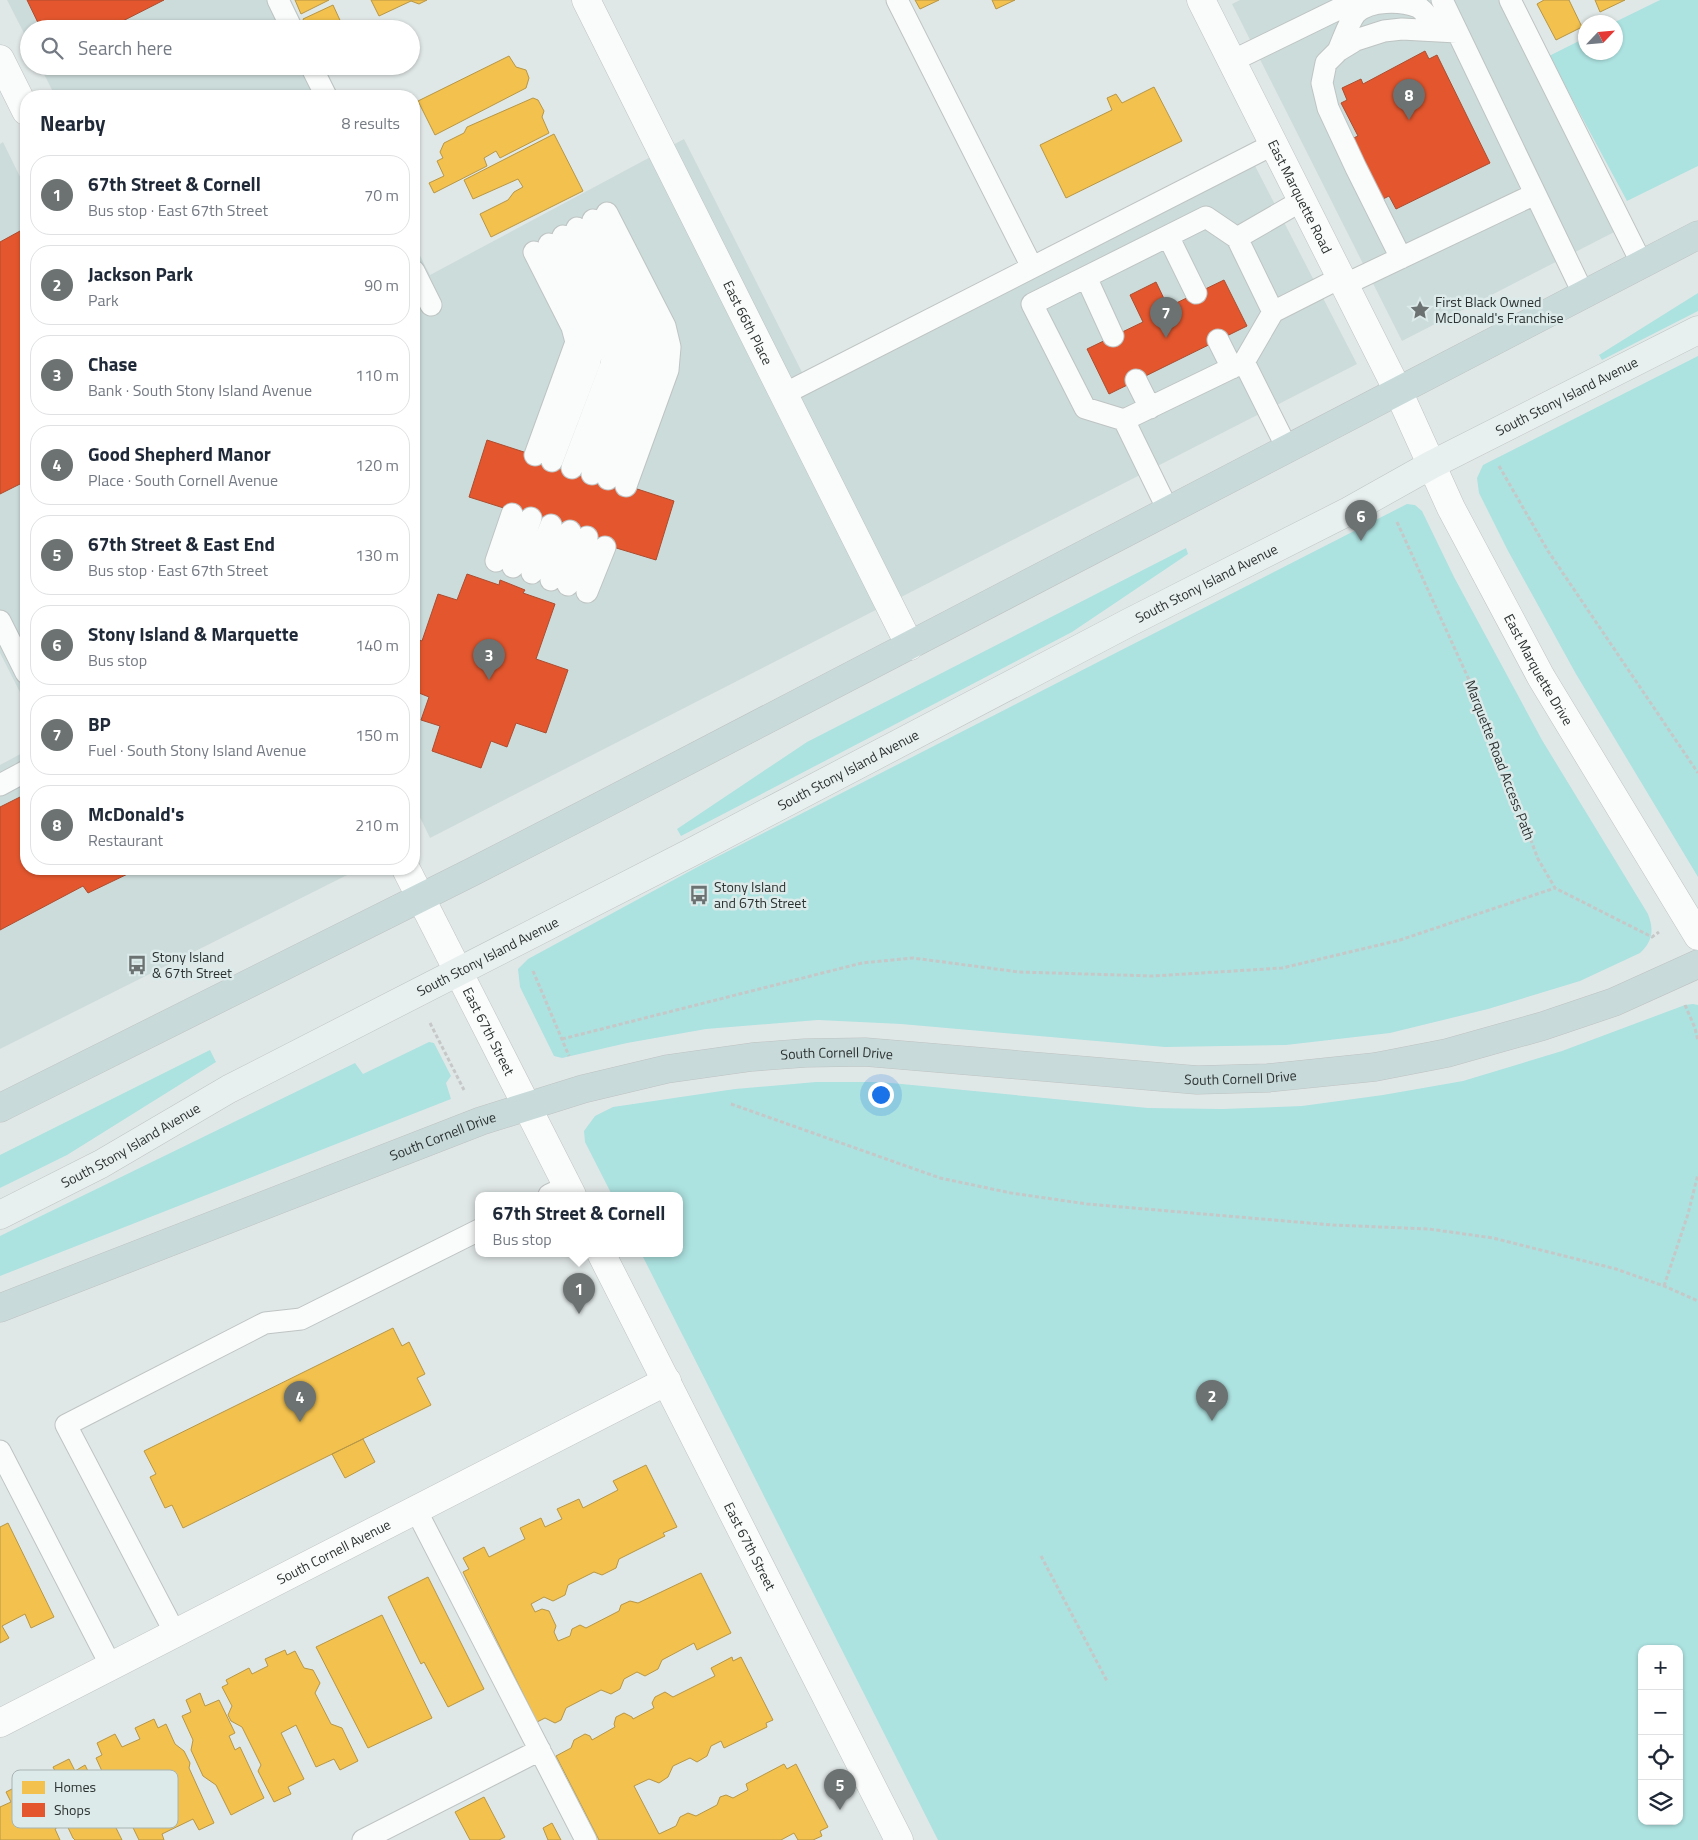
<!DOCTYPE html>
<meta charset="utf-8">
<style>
body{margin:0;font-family:"Titillium Web",sans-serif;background:#f6f6f7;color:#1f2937}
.controls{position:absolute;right:15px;bottom:15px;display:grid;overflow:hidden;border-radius:10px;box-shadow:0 1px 4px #0004}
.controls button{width:45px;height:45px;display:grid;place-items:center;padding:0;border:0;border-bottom:1px solid #e0e1e3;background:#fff;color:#1f2937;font:25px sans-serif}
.compass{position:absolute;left:1578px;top:15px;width:45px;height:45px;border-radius:50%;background:#fff;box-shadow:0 1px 4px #0004;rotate:64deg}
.you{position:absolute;left:880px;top:1094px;width:18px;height:18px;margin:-12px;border:4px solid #fff;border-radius:50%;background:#1a73e8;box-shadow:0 0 0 8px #1a73e833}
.badge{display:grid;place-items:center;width:32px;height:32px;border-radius:50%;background:#6b7271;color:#fff;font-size:16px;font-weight:700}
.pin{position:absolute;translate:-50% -41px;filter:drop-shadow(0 1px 2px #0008)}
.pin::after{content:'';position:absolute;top:26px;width:18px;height:15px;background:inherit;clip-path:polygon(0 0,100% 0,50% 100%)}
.popup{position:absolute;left:475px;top:1192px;width:208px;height:65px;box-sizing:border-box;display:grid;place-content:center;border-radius:10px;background:#fff;filter:drop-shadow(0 1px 4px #0005);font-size:16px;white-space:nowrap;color:#747a83}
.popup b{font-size:19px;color:#1f2937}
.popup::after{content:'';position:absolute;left:50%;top:100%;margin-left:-10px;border:10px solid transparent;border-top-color:#fff}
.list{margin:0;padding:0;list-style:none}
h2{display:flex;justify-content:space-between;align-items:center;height:65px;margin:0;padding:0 20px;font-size:21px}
h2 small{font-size:16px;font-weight:400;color:#747a83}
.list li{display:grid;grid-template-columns:32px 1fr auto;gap:15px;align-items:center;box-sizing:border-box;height:80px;margin:0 10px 10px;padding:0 10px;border:1px solid #e0e1e3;border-radius:20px}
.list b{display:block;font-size:19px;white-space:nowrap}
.list p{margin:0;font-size:16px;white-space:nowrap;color:#747a83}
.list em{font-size:16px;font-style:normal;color:#747a83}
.icon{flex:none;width:28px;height:28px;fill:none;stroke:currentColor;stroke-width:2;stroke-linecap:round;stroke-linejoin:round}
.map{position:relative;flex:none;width:1698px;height:1840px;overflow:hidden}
.search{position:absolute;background:#fff;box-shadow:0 1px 4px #0004;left:20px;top:20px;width:400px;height:55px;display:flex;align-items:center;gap:12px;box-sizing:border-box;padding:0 18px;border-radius:28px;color:#747a83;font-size:19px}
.panel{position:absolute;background:#fff;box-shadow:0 1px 4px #0004;left:20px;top:90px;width:400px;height:785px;border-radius:20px}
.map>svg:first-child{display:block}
.built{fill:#ccdcda}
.green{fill:#ace2e0;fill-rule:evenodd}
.homes{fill:#f2c14e;stroke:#b79645}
.shops{fill:#e4572e;stroke:#ad4c2f}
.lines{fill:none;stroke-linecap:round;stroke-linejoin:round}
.service-casing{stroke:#bec4c3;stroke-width:23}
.minor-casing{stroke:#bec4c3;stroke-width:29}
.tertiary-casing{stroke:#bec4c3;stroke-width:29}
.secondary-casing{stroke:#bec4c3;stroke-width:29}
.trunk-casing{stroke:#bec2c1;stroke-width:29}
.path{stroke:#c6c8c8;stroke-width:3;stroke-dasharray:4 2.5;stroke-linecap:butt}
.service{stroke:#fafcfb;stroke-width:21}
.minor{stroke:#fafcfb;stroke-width:28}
.tertiary{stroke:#fafcfb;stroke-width:28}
.secondary{stroke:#e8efef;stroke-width:28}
.trunk{stroke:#c8dada;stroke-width:28}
.labels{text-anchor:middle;stroke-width:5;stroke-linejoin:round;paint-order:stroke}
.street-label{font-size:14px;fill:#2c3231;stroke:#dcebea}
.poi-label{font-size:14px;fill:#2c3231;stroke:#dcebea;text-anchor:start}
.key{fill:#dcebea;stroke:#a7b4b2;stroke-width:1}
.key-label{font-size:14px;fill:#2c3231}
</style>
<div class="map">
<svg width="1698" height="1840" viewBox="0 0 1698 1840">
<rect width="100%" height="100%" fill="#e0e8e7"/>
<path class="built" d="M 7,0 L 291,0 L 305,29 L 29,29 L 29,43 Z
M 1240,0 L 1510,0 L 1624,227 L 1402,341 L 1232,4 Z
M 40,66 L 324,66 L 339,96 L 55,96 Z
M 684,139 L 807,382 L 1250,156 L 1357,364 L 430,838 L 414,805 L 414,244 L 430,275 Z
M 3,142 L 26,189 L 26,704 L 0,653 L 0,144 Z
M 26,751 L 26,869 L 359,869 L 0,1049 L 0,765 Z"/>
<path class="green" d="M 1660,0 L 1698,0 L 1698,166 L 1627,201 L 1549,56 L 1585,38 L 1586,52 L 1616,52 L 1615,22 Z
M 1698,293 L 1698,311 L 1602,360 L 1599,355 Z
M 1698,356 L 1698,877 L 1576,674 L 1507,549 L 1479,493 L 1477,478 L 1483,465 Z
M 1407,504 L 1415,505 L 1422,511 L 1454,577 L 1542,740 L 1648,914 C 1654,930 1653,941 1640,953 L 1580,981 L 1488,1009 L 1390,1033 L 1286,1045 L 1165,1047 L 901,1024 L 818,1020 L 706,1029 L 627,1043 L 562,1058 L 554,1056 L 520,987 L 518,969 L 528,959 L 703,864 Z
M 1186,548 L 1188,554 L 1072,632 L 681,836 L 677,829 L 807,742 Z
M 1693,1004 L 1698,1005 L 1698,1840 L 938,1840 L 641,1253 L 679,1253 L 679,1195 L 612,1195 L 585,1142 L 584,1131 L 595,1116 L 613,1107 L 735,1089 L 816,1082 L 881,1082 L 1148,1108 L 1222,1109 L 1302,1106 L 1383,1095 L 1463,1081 L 1562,1051 L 1685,1005 ZM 1642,1649 L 1679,1649 L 1679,1821 L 1642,1821 Z
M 429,1042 L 434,1043 L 451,1076 L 446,1083 L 451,1099 L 0,1276 L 0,1236 L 355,1063 L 363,1074 Z
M 210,1050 L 216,1062 L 67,1155 L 0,1188 L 0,1155 Z"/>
<path class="homes" d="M 295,0 L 329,0 L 301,14 Z
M 371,0 L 427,0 L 419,4 L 411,1 L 379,16 Z
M 915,0 L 939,0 L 920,9 Z
M 992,0 L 1015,0 L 996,9 Z
M 1544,0 L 1569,0 L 1582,27 L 1556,40 L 1537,4 Z
M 1595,0 L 1625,0 L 1600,12 Z
M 333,5 L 344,29 L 307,29 L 303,19 Z
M 509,56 L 516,67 L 526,70 L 529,78 L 526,88 L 435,135 L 418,101 Z
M 1154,87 L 1182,141 L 1066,198 L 1040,145 L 1112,110 L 1107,98 L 1116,94 L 1122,103 Z
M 533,98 L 538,100 L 544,111 L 542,117 L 549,133 L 500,158 L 496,151 L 484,158 L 487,166 L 434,193 L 429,183 L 444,176 L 437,161 L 443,158 L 440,152 L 444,143 L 464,133 L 467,127 Z
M 554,134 L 583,191 L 491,237 L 480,214 L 508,200 L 514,192 L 523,187 L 518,179 L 473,199 L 464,180 Z
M 393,1328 L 402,1346 L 409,1342 L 425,1374 L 417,1378 L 431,1405 L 183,1528 L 172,1505 L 165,1508 L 150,1477 L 156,1474 L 144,1451 Z
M 363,1439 L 375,1462 L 345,1478 L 332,1454 Z
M 646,1465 L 677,1527 L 663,1533 L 665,1536 L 619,1559 L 616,1568 L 602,1575 L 594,1572 L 568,1585 L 565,1595 L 553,1601 L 544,1597 L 531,1604 L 535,1612 L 542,1609 L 549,1611 L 556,1626 L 554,1632 L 558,1641 L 570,1636 L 572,1629 L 580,1625 L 586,1628 L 619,1611 L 621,1605 L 630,1601 L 638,1603 L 701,1573 L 731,1633 L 697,1650 L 694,1643 L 662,1660 L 658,1669 L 645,1676 L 637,1672 L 624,1679 L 620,1689 L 611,1694 L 601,1690 L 566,1708 L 561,1720 L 555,1723 L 545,1718 L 537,1722 L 463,1572 L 469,1569 L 463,1558 L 484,1547 L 489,1557 L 525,1539 L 520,1528 L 541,1518 L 545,1527 L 562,1519 L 557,1509 L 579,1499 L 583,1508 L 618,1490 L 613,1481 Z
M 8,1523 L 54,1617 L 31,1628 L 25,1614 L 2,1626 L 9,1638 L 0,1643 L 0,1527 Z
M 428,1577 L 484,1689 L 448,1707 L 424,1662 L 421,1664 L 388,1597 Z
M 382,1615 L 432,1718 L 368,1748 L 316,1647 Z
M 285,1650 L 287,1655 L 295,1651 L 304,1668 L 313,1670 L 320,1683 L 315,1693 L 331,1724 L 342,1728 L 358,1761 L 340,1770 L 334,1759 L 316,1767 L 296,1725 L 281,1733 L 304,1779 L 288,1787 L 291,1794 L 274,1802 L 258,1771 L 261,1765 L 242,1727 L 231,1721 L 228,1715 L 232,1706 L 222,1687 L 228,1684 L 226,1680 L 249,1668 L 252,1674 L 268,1666 L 265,1659 Z
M 732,1657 L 733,1661 L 741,1657 L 773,1720 L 766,1723 L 767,1727 L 724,1748 L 721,1741 L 711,1746 L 707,1756 L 697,1762 L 690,1758 L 673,1766 L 668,1777 L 659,1783 L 649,1779 L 634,1786 L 659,1834 L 676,1826 L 680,1817 L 688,1813 L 696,1816 L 717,1805 L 720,1797 L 726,1795 L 733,1798 L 748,1790 L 746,1784 L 784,1764 L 787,1769 L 796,1764 L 828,1827 L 820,1831 L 822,1836 L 813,1840 L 798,1840 L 794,1833 L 781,1840 L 599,1840 L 556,1756 L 571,1748 L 574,1740 L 585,1734 L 590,1736 L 592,1740 L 615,1727 L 614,1724 L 616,1717 L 624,1713 L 632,1717 L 633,1719 L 654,1708 L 652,1703 L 655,1697 L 665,1692 L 673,1697 L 715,1676 L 711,1668 Z
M 200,1693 L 205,1706 L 219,1700 L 235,1733 L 229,1736 L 235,1750 L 240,1747 L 264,1798 L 231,1815 L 216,1785 L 203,1776 L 191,1750 L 193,1740 L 182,1716 L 191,1712 L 186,1700 Z
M 154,1719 L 158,1728 L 166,1724 L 175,1744 L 184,1751 L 190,1763 L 189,1768 L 214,1823 L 199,1830 L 193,1819 L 162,1834 L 164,1840 L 139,1840 L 121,1803 L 112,1806 L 102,1785 L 107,1782 L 96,1758 L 102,1755 L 97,1743 L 115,1734 L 122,1747 L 140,1739 L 135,1728 Z
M 69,1759 L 75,1771 L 85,1765 L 122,1840 L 75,1840 L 73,1838 L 60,1811 L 60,1802 L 50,1781 L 58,1777 L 53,1767 Z
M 28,1781 L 32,1789 L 36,1787 L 45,1806 L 52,1809 L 59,1826 L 55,1829 L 60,1840 L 0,1840 L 0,1807 L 11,1802 L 6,1792 Z
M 484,1797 L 505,1837 L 499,1840 L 470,1840 L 455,1812 Z
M 552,1823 L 561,1840 L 548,1840 L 543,1828 Z"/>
<path class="shops" d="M 27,0 L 164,0 L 107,29 L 41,29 Z
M 1425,51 L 1429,59 L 1437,55 L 1490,163 L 1396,209 L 1389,196 L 1379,201 L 1349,140 L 1358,136 L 1341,103 L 1347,100 L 1342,88 L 1361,79 L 1363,84 Z
M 20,231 L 26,243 L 26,481 L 0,494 L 0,242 Z
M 1224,280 L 1247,326 L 1109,394 L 1087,349 L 1143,322 L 1130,295 L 1156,282 L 1168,307 Z
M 487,440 L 674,501 L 656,560 L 613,547 L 600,546 L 597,540 L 513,516 L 510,510 L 469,497 Z
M 467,574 L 499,585 L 500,580 L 525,590 L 523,593 L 555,604 L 536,659 L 568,670 L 546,733 L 516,723 L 507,747 L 491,741 L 481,768 L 432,751 L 440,726 L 421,720 L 429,697 L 414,691 L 414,638 L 422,641 L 438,594 L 457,600 Z
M 26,794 L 26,869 L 138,869 L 88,893 L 83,886 L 0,930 L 0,807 Z"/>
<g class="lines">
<defs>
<path id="service" d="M 278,0 L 292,29
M 897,0 L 1032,267
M 1442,0 L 1584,295
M 1510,0 L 1642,264
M 1338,51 C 1343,40 1348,23 1356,13 C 1370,0 1400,0 1418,7 C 1426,11 1432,24 1438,30
M 1232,61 L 1357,0
M 311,66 L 326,96
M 607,213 L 665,326 L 670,347 L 668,370 L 626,486
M 593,220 L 649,331 L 653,349 L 650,367 L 608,479
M 577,228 L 630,331 L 634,350 L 631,371 L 592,474
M 563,236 L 608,323 L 614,344 L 611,365 L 572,468
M 1168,236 L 1196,293
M 1237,238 L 1301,201
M 549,244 L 591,326 L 594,343 L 590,361 L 552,461
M 534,252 L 572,327 L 576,342 L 535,455
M 1401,258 L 1356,168 L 1328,108 L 1322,83 L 1326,63 L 1338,51 L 1356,40 L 1384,31 L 1402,29 L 1457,32
M 414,271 L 431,305
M 1086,277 L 1113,336
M 1344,285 L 1535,194
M 1273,312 L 1340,278
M 1218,340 L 1232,368
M 1136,380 L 1150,408
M 784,394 L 1274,144
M 1124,420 L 1244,362
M 1169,512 L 1124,420 L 1085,408 L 1032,304 L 1206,217 L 1237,238 L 1273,312 L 1244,362 L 1288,450
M 496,561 L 512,514
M 513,567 L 531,518
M 532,573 L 551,525
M 551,580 L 570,531
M 568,585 L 587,537
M 587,592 L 605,547
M 0,621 L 26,673
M 0,785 L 26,771
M 549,1195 L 568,1186
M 0,1451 L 111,1666
M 416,1510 L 586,1840
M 175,1633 L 66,1425 L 265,1323 L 301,1319 L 479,1230
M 363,1840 L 540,1750"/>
<g id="minor">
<path id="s1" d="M 586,0 L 910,646"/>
<path id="s2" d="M 0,1723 L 667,1381"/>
</g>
<g id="tertiary">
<path id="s3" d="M 1201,0 L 1399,393 L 1451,508 L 1541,677 L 1698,936"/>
<path d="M 0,59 L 26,111"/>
<path id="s4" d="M 406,869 L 572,1195"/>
<path id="s5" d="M 601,1253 L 899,1840"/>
</g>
<g id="secondary">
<path id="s6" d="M 0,1215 L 101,1164 L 229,1089 L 690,853 L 1130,622 L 1349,511 L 1431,465 L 1698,330"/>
</g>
<g id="trunk">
<path d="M 0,1108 C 157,1029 315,952 472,872 C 882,662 1290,448 1698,235"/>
<path id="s7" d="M 0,1308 L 481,1121 L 583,1089 L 667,1069 L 752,1057 L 805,1053 L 865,1052 L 1197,1080 L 1268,1078 L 1375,1067 L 1447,1053 L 1543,1026 L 1614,1002 L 1698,964"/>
</g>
</defs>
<use href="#service" class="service-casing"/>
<use href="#minor" class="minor-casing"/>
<use href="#tertiary" class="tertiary-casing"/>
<use href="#secondary" class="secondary-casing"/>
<use href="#trunk" class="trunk-casing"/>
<path class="path" d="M 1499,466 L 1548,551 L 1698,773
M 1397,522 L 1480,704 L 1538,859 L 1555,888 L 1652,937 L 1659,932
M 533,971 L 569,1056
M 1685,1005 L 1695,1028 L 1698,1041
M 430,1023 L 464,1090
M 562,1039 L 862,963 L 913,958 L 1019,972 L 1153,976 L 1282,968 L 1400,940 L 1555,888
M 731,1104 L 940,1178 L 1011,1193 L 1087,1204 L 1332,1225 L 1429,1229 L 1493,1238 L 1616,1269 L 1664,1286 L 1698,1301
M 1664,1286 L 1688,1214 L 1698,1174
M 1041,1556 L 1107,1681"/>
<use href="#service" class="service"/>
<use href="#minor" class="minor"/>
<use href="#tertiary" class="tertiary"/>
<use href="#secondary" class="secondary"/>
<use href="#trunk" class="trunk"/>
</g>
<defs>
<symbol id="sight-bare" viewBox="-9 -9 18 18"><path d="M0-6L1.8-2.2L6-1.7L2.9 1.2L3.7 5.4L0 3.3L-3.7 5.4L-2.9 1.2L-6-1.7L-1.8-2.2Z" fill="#6b7271" stroke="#dcebea" stroke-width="2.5" paint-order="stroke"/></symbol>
<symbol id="bus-bare" viewBox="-9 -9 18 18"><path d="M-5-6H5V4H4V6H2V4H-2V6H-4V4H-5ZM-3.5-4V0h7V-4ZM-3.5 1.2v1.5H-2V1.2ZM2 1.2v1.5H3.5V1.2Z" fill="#6b7271" stroke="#dcebea" stroke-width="2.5" paint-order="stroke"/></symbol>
</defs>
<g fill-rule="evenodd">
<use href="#sight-bare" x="1406" y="296" width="28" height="28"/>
<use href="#bus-bare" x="685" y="881" width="28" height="28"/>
<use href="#bus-bare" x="123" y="951" width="28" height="28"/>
</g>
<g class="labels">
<g class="street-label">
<text dy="5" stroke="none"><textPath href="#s3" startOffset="220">East Marquette Road</textPath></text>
<text dy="5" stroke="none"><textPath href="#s1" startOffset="361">East 66th Place</textPath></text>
<text dy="5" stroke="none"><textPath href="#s6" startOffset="1768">South Stony Island Avenue</textPath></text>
<text dy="5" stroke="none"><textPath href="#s6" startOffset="1362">South Stony Island Avenue</textPath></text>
<text dy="5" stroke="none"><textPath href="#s3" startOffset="750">East Marquette Drive</textPath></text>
<text transform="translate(1500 760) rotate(69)" y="5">Marquette Road Access Path</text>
<text dy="5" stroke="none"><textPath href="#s6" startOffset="958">South Stony Island Avenue</textPath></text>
<text dy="5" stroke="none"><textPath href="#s6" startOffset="552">South Stony Island Avenue</textPath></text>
<text dy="5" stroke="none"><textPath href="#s4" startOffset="182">East 67th Street</textPath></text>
<text dy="5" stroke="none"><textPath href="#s7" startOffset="880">South Cornell Drive</textPath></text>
<text dy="5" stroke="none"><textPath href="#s7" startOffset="1285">South Cornell Drive</textPath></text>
<text dy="5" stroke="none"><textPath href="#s7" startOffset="475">South Cornell Drive</textPath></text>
<text dy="5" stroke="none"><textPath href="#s6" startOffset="148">South Stony Island Avenue</textPath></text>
<text dy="5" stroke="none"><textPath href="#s5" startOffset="329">East 67th Street</textPath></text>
<text dy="5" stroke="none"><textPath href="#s2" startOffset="375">South Cornell Avenue</textPath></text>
</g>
<g class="poi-label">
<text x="1435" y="307">First Black Owned<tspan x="1435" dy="16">McDonald's Franchise</tspan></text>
<text x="714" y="892">Stony Island<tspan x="714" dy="16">and 67th Street</tspan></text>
<text x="152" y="962">Stony Island<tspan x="152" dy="16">&amp; 67th Street</tspan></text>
</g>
</g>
<rect x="12" y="1770" width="166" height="58" rx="8" class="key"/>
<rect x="22" y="1781" width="23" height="13" fill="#f2c14e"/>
<rect x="22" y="1803" width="23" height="14" fill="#e4572e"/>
<g class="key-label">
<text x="54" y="1792">Homes</text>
<text x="54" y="1815">Shops</text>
</g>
</svg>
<div class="controls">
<button>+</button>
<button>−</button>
<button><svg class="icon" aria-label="locate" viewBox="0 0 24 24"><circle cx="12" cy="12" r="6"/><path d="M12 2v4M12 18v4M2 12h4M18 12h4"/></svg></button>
<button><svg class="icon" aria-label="layers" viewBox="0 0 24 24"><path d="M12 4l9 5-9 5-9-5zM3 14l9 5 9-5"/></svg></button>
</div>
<svg class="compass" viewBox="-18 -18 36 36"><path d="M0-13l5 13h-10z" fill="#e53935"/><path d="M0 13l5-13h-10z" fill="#747a83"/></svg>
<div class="you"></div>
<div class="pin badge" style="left:579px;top:1314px">1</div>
<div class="popup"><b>67th Street &amp; Cornell</b>Bus stop</div>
<div class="pin badge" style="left:1212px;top:1421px">2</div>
<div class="pin badge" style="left:489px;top:680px">3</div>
<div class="pin badge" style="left:300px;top:1422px">4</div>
<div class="pin badge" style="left:840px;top:1810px">5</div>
<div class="pin badge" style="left:1361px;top:541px">6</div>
<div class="pin badge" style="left:1166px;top:338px">7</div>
<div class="pin badge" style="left:1409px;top:120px">8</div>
<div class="search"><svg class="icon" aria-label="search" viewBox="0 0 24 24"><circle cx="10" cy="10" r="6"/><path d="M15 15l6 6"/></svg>Search here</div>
<section class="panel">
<h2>Nearby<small>8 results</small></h2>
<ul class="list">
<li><span class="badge">1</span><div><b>67th Street &amp; Cornell</b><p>Bus stop · East 67th Street</p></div><em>70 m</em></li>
<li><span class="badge">2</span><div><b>Jackson Park</b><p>Park</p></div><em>90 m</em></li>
<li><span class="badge">3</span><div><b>Chase</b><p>Bank · South Stony Island Avenue</p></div><em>110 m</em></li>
<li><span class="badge">4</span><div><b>Good Shepherd Manor</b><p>Place · South Cornell Avenue</p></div><em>120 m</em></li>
<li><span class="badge">5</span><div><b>67th Street &amp; East End</b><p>Bus stop · East 67th Street</p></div><em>130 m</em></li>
<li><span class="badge">6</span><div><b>Stony Island &amp; Marquette</b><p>Bus stop</p></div><em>140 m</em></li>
<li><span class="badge">7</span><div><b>BP</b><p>Fuel · South Stony Island Avenue</p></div><em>150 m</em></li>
<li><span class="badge">8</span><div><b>McDonald's</b><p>Restaurant</p></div><em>210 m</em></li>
</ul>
</section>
</div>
